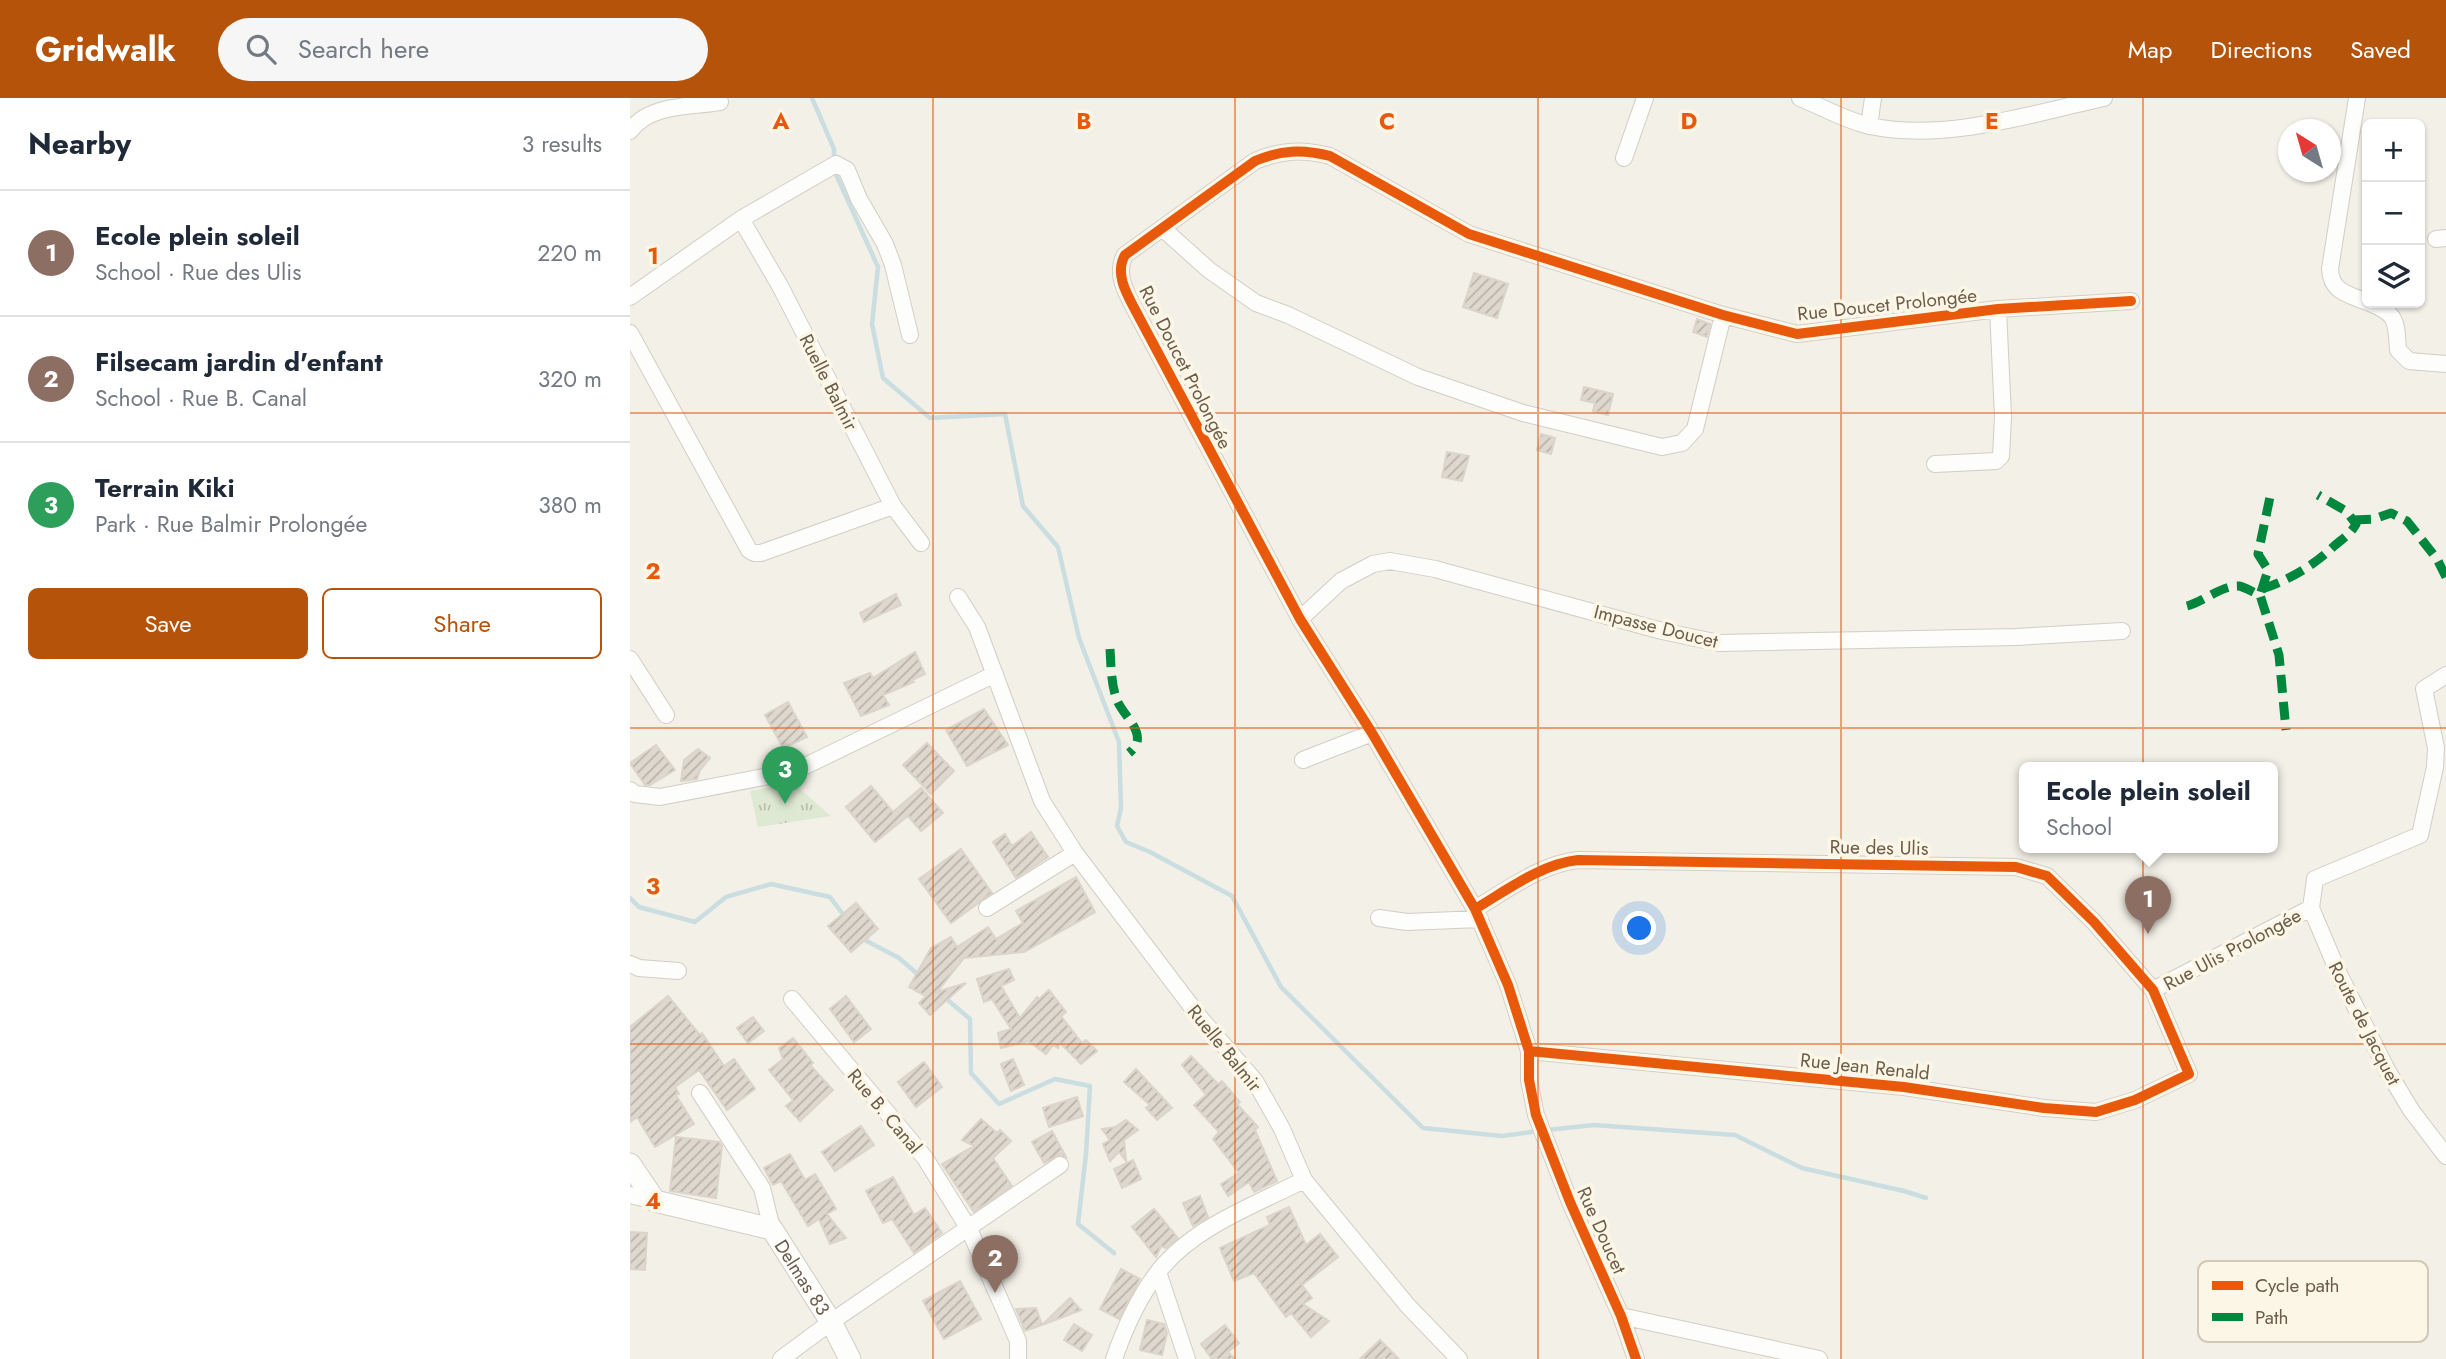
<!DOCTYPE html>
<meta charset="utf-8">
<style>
body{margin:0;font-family:Jost,sans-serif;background:#f6f6f7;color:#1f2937}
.controls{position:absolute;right:21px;top:21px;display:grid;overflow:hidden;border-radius:10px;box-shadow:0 2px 5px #0004}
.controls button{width:63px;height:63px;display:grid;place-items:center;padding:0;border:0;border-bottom:2px solid #e0e1e3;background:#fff;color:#1f2937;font:35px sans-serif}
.compass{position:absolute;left:1648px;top:21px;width:63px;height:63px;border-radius:50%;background:#fff;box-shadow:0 2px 5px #0004;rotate:323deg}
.you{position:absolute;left:1010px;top:831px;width:24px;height:24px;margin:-18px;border:5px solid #fff;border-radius:50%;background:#1a73e8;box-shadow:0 0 0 10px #1a73e833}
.badge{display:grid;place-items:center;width:46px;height:46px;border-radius:50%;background:#b45309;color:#fff;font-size:23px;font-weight:700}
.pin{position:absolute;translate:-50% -58px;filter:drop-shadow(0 2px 4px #0008)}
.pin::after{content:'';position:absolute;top:37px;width:24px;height:21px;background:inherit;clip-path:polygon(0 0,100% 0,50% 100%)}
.popup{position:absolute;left:1389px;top:664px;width:259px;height:91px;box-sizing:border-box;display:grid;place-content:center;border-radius:10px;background:#fff;filter:drop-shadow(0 2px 5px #0005);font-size:23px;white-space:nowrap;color:#747a83}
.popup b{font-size:26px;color:#1f2937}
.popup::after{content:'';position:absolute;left:50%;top:100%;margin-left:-14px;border:14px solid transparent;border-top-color:#fff}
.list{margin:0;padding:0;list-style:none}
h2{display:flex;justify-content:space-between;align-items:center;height:91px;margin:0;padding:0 28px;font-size:30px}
h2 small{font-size:23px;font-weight:400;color:#747a83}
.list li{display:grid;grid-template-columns:46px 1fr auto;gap:21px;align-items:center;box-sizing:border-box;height:126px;padding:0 28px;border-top:2px solid #e0e1e3}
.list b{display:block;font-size:26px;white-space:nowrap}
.list p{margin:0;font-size:23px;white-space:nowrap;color:#747a83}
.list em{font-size:23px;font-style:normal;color:#747a83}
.actions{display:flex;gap:14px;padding:21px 28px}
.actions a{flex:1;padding:16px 0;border:2px solid #b45309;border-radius:10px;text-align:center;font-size:24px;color:#b45309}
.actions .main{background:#b45309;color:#fff}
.icon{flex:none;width:38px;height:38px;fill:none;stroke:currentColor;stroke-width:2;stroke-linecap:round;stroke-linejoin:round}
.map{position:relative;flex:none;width:1816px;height:1261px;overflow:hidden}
header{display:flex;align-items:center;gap:42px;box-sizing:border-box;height:98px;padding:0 35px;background:#b45309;color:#fff}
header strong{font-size:33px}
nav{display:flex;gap:38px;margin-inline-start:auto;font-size:24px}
.search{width:490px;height:63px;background:#f6f6f7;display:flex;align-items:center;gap:18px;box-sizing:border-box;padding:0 24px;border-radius:38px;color:#747a83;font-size:26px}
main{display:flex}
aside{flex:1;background:#fff}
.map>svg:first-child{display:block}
.park{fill:url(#park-tufts)}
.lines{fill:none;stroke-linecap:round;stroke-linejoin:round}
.stream{stroke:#cadde1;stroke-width:4.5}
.building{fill:url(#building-hatch);stroke:#dbd4ca;stroke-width:2}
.street-casing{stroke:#d2cdc6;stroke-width:18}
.secondary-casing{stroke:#d2cdc6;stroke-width:23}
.street{stroke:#fdfdfb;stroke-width:16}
.secondary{stroke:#fdfdfb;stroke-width:21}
.quiet{stroke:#00873e;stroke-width:9;stroke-dasharray:18 9;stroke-linecap:butt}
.cycleway-casing{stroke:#fcf6e7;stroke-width:15}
.cycleway{stroke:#e8590c;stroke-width:10}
.grid{fill:none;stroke:#e8590c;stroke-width:2;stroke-opacity:0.55}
.labels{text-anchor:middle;stroke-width:7;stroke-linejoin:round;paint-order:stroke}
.street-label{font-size:19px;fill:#6c5c4c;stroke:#fcf6e7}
.key{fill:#fcf6e7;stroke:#d1c8b8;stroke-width:2}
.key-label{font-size:19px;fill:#6c5c4c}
.grid-label{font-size:23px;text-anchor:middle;font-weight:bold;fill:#e8590c;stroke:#fcf6e7;stroke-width:7;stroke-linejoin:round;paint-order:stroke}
</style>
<header>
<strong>Gridwalk</strong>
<div class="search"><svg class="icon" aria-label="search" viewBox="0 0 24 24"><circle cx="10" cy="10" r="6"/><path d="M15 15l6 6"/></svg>Search here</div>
<nav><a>Map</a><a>Directions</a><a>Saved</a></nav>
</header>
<main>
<aside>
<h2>Nearby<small>3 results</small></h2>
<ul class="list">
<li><span class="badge" style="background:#8d6e63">1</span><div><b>Ecole plein soleil</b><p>School · Rue des Ulis</p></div><em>220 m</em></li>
<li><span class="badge" style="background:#8d6e63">2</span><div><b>Filsecam jardin d'enfant</b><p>School · Rue B. Canal</p></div><em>320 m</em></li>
<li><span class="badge" style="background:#2e9e5b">3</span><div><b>Terrain Kiki</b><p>Park · Rue Balmir Prolongée</p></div><em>380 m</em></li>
</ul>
<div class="actions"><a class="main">Save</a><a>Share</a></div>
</aside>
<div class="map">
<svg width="1816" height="1261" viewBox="0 0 1816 1261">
<defs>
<pattern id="park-tufts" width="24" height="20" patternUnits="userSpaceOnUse" patternTransform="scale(1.75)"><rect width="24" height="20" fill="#dee9d3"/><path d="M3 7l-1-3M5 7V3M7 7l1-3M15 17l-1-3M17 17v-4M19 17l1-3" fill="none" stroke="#b8c0ad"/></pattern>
<pattern id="building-hatch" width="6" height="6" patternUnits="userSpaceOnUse" patternTransform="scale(1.75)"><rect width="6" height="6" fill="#ded8ce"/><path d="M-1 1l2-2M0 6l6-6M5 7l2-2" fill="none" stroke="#b8b2a9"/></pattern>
</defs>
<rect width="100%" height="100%" fill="#f3f0e7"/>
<path class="park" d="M 163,685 L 201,718 L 128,729 L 120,693 Z"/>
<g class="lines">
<path class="stream" d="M 182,0 L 204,51 L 204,63
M 204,72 L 248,169 L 242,226 L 253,280 L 300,320 L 375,316 L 393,408 L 428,449 L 449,540 L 489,644 L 491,710 L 487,728 L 496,744 L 520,754 L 602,798 L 651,889 L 793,1030 L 872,1038 L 908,1033
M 0,800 L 9,809 L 65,824 L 96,799 L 141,786 L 200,799 L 215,819
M 231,840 L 269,860 L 291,879
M 313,898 L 340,921 L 341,975 L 369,1006 L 425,981 L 460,988 L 456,1056 L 448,1126 L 484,1155
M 917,1032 L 964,1027 L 1105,1037 L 1172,1070 L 1274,1093 L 1296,1100"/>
</g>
<path class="building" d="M 844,175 L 878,186 L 867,220 L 833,209 Z
M 1067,221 L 1080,226 L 1077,239 L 1063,234 Z
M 954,289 L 983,296 L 978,317 L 963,313 L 965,305 L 951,302 Z
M 911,336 L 925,340 L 921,356 L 907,352 Z
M 817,354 L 839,358 L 832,383 L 812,379 Z
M 266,496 L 271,507 L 234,524 L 230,515 Z
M 285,554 L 295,576 L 282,582 L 284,584 L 253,597 L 259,607 L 231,618 L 214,585 L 240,575 L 243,580 Z
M 158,604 L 177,639 L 153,650 L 135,617 Z
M 354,611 L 378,647 L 337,668 L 316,632 Z
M 297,645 L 324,673 L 301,696 L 273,667 Z
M 26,647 L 45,672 L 20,687 L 15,687 L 0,665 Z
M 68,651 L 80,660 L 70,672 L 67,681 L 51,683 L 54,662 Z
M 241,688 L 263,714 L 291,690 L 313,715 L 291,733 L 278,718 L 245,744 L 216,709 Z
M 401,734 L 418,759 L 386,780 L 363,744 L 375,736 L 382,748 Z
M 331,751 L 362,795 L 321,825 L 289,781 Z
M 446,779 L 465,814 L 394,854 L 334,860 L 307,894 L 336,885 L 300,917 L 289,905 L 296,898 L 279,889 L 301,850 L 321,839 L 327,849 L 358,829 L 366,841 L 393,825 L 386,813 Z
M 226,805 L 248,831 L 221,854 L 198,828 Z
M 379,871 L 384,882 L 371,888 L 390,920 L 407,899 L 409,901 L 419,892 L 436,914 L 431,918 L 452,945 L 456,942 L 467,953 L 451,966 L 430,945 L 428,950 L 423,947 L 416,956 L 398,943 L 371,950 L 368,935 L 381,931 L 362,901 L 354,904 L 347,881 Z
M 38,898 L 70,937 L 72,935 L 94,968 L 104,961 L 125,991 L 97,1012 L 69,972 L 45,989 L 49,996 L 46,997 L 64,1026 L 25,1049 L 7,1019 L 0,1024 L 0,929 Z
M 216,898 L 241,931 L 224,944 L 200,911 Z
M 123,919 L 134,933 L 118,945 L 107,930 Z
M 163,940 L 183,965 L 180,967 L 203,992 L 170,1023 L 156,1008 L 163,1002 L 139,972 L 153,961 L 149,950 Z
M 561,958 L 588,986 L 592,983 L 610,1004 L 607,1006 L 628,1029 L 625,1032 L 647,1083 L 624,1094 L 619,1084 L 598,1098 L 591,1086 L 609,1075 L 583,1041 L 589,1034 L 564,1007 L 576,997 L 552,967 Z
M 383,961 L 394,987 L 381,993 L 371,966 Z
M 294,964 L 312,989 L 286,1009 L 268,984 Z
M 506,971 L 542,1010 L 527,1022 L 516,1010 L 520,1007 L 494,984 Z
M 447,999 L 453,1018 L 419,1029 L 413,1010 Z
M 351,1021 L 367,1035 L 370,1032 L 381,1043 L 363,1060 L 382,1088 L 344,1114 L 312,1066 L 344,1048 L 332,1042 Z
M 496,1022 L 508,1032 L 494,1042 L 496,1063 L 489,1054 L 480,1063 L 473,1046 L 480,1042 L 472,1031 L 485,1029 Z
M 231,1028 L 244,1047 L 205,1073 L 192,1054 Z
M 422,1033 L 436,1059 L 429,1057 L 414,1065 L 402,1044 Z
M 46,1039 L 89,1044 L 92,1048 L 86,1100 L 40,1093 Z
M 160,1056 L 175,1082 L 185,1076 L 206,1111 L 197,1116 L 216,1140 L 200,1146 L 189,1121 L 178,1128 L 151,1083 L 143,1087 L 134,1070 Z
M 503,1062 L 511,1081 L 492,1090 L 484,1071 Z
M 263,1079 L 284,1117 L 295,1110 L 312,1135 L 284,1155 L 262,1121 L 253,1125 L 236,1093 Z
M 570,1098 L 578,1119 L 563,1128 L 553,1105 Z
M 659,1109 L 676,1147 L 690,1136 L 708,1159 L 672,1187 L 682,1200 L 673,1206 L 699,1223 L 681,1239 L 661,1215 L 656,1219 L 624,1175 L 604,1183 L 590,1150 L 640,1127 L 637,1119 Z
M 524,1111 L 548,1140 L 536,1150 L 531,1148 L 526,1159 L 502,1129 Z
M 0,1134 L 17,1135 L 15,1172 L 0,1171 Z
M 491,1171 L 510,1181 L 489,1221 L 470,1211 Z
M 330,1183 L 351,1221 L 314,1241 L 293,1203 Z
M 440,1200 L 451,1212 L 412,1227 Z
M 406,1210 L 412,1227 L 395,1233 L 386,1211 Z
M 517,1222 L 534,1226 L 537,1235 L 532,1257 L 510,1252 Z
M 444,1226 L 462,1237 L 452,1253 L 434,1242 Z
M 595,1227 L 609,1245 L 598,1254 L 605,1261 L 582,1261 L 571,1246 Z
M 750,1242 L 769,1261 L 730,1261 Z"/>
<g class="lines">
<defs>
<path id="street" d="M 1170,0 C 1192,9 1217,23 1240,28 C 1316,44 1400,16 1474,0
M 1727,0 L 1700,171 C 1701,194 1718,196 1737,204
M 1239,28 L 1243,0
M 0,33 C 19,6 59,9 90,4
M 994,60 L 1015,0
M 111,121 L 150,188 L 263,408 L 291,445
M 532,130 L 579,172 L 626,205 L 658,217 L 788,279 L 893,315 L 1032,349 L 1052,345 L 1065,331 L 1093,217
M 1806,141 L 1816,140
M 0,199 L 111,121 L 206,66 L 217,72 L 229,101 L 255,146 L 263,167 L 280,237
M 1740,205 C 1768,216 1766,224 1768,252 L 1779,263 L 1816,266
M 0,235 L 119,452 L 124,455 L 131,455 L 263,408
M 1305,366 L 1366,363 L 1371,358 L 1373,319 L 1368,211
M 328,499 L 347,529 L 412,703 L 445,755 L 571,921 L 625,983 L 652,1031 L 674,1082 L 778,1208 L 829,1261
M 670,521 L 711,483 L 743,466 L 760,463 L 805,471 L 1032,533 L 1089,545 L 1386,539 L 1492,533
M 0,561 L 36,617
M 1816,577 L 1794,591 L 1806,650 L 1805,669 L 1790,737 L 1685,781 L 1681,810 L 1709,876 L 1757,972 L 1781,1012 L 1816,1058
M 673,662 L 742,635
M 0,692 L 5,696 L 30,699 L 165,673 L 365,576
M 357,810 L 445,755
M 845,811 C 877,792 911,766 948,762 L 1386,769 L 1417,778 L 1464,824 L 1523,892 L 1559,976 L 1505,1002 L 1466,1014 L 1414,1010 L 1274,989 L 899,953
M 749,820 L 777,824 L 850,821
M 0,866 L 9,870 L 48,873
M 1523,892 L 1681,810
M 162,901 L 295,1060 L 339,1131 L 388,1243 L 388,1261
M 70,995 L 132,1090 L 142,1131
M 0,1097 L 25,1103
M 528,1174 L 557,1261
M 991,1218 L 1189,1261
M 151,1261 L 201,1224 L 430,1067
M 484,1261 C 494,1232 509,1199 528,1174 C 563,1129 625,1107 674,1082
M 1006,1261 L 991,1218 L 940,1104 L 906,1017 L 899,982 L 899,953 L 878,887 L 845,811 L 742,635 L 670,521 L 510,221 C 500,201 483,178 495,157 L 625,63 C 651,52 672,51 700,58 L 839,136 L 1093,217 L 1167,236 L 1368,211 L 1501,203"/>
<g id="secondary">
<path id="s1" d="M 0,1066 L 25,1103 L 142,1131 L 201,1224 L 220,1261"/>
</g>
</defs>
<use href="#street" class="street-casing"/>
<use href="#secondary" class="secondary-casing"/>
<use href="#street" class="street"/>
<use href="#secondary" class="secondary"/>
<path class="quiet" d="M 1723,422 L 1744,421 L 1761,415 L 1777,423 L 1807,461 L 1816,479
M 1632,491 C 1659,482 1683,468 1703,449 C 1712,441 1720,437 1726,426 L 1716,413 L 1688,397
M 1631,494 L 1638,472 L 1628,456 L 1640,399
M 1557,508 C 1572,504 1593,487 1609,488 C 1615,489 1624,495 1630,497 L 1649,557 L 1656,632
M 480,551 C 481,567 481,587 487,602 C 494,620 521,637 499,655"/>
<defs>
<path id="cycleway" d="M 845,811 C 877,792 911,766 948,762 L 1386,769 L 1417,778 L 1464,824 L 1523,892 L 1559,976 L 1505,1002 L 1466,1014 L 1414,1010 L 1274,989 L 899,953
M 1006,1261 L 991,1218 L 940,1104 L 906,1017 L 899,982 L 899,953 L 878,887 L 845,811 L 742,635 L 670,521 L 510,221 C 500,201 483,178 495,157 L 625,63 C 651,52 672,51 700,58 L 839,136 L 1093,217 L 1167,236 L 1368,211 L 1501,203"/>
</defs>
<use href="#cycleway" class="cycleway-casing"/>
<use href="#cycleway" class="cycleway"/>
</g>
<path class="grid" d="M 303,0 L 303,1261M 605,0 L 605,1261M 908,0 L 908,1261M 1211,0 L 1211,1261M 1513,0 L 1513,1261M 0,315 L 1816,315M 0,630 L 1816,630M 0,946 L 1816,946"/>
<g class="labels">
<g class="street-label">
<text transform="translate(1257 206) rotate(-6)" y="7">Rue Doucet Prolongée</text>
<text transform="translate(556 269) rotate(63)" y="7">Rue Doucet Prolongée</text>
<text transform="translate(199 284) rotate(63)" y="7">Ruelle Balmir</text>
<text transform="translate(1026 528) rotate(14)" y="7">Impasse Doucet</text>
<text transform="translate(1249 749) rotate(1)" y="7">Rue des Ulis</text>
<text transform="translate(1602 851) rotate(-28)" y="7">Rue Ulis Prolongée</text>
<text transform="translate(1735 925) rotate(63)" y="7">Route de Jacquet</text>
<text transform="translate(595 950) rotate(51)" y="7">Ruelle Balmir</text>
<text transform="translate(1235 968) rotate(6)" y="7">Rue Jean Renald</text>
<text transform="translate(255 1013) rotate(50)" y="7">Rue B. Canal</text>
<text transform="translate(972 1132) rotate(66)" y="7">Rue Doucet</text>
<text dy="7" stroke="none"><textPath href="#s1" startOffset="222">Delmas 83</textPath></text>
</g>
</g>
<rect x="1568" y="1163" width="230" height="81" rx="10" class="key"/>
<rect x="1582" y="1183" width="31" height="9" fill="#e8590c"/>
<rect x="1582" y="1215" width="31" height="8" fill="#00873e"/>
<g class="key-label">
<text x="1625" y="1194">Cycle path</text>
<text x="1625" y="1226">Path</text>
</g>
<g class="grid-label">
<text x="151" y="31">A</text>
<text x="454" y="31">B</text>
<text x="757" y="31">C</text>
<text x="1059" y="31">D</text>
<text x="1362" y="31">E</text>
<text x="23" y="166">1</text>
<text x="23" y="481">2</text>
<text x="23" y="796">3</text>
<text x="23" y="1111">4</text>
</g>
</svg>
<div class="controls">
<button>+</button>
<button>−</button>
<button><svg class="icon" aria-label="layers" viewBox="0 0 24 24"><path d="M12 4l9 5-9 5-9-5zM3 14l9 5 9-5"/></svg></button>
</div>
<svg class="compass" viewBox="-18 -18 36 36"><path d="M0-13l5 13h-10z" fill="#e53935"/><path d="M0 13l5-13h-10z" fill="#747a83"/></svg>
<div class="you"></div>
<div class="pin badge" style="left:1518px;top:836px;background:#8d6e63">1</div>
<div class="popup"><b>Ecole plein soleil</b>School</div>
<div class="pin badge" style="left:365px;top:1195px;background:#8d6e63">2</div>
<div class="pin badge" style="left:155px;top:706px;background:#2e9e5b">3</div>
</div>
</main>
